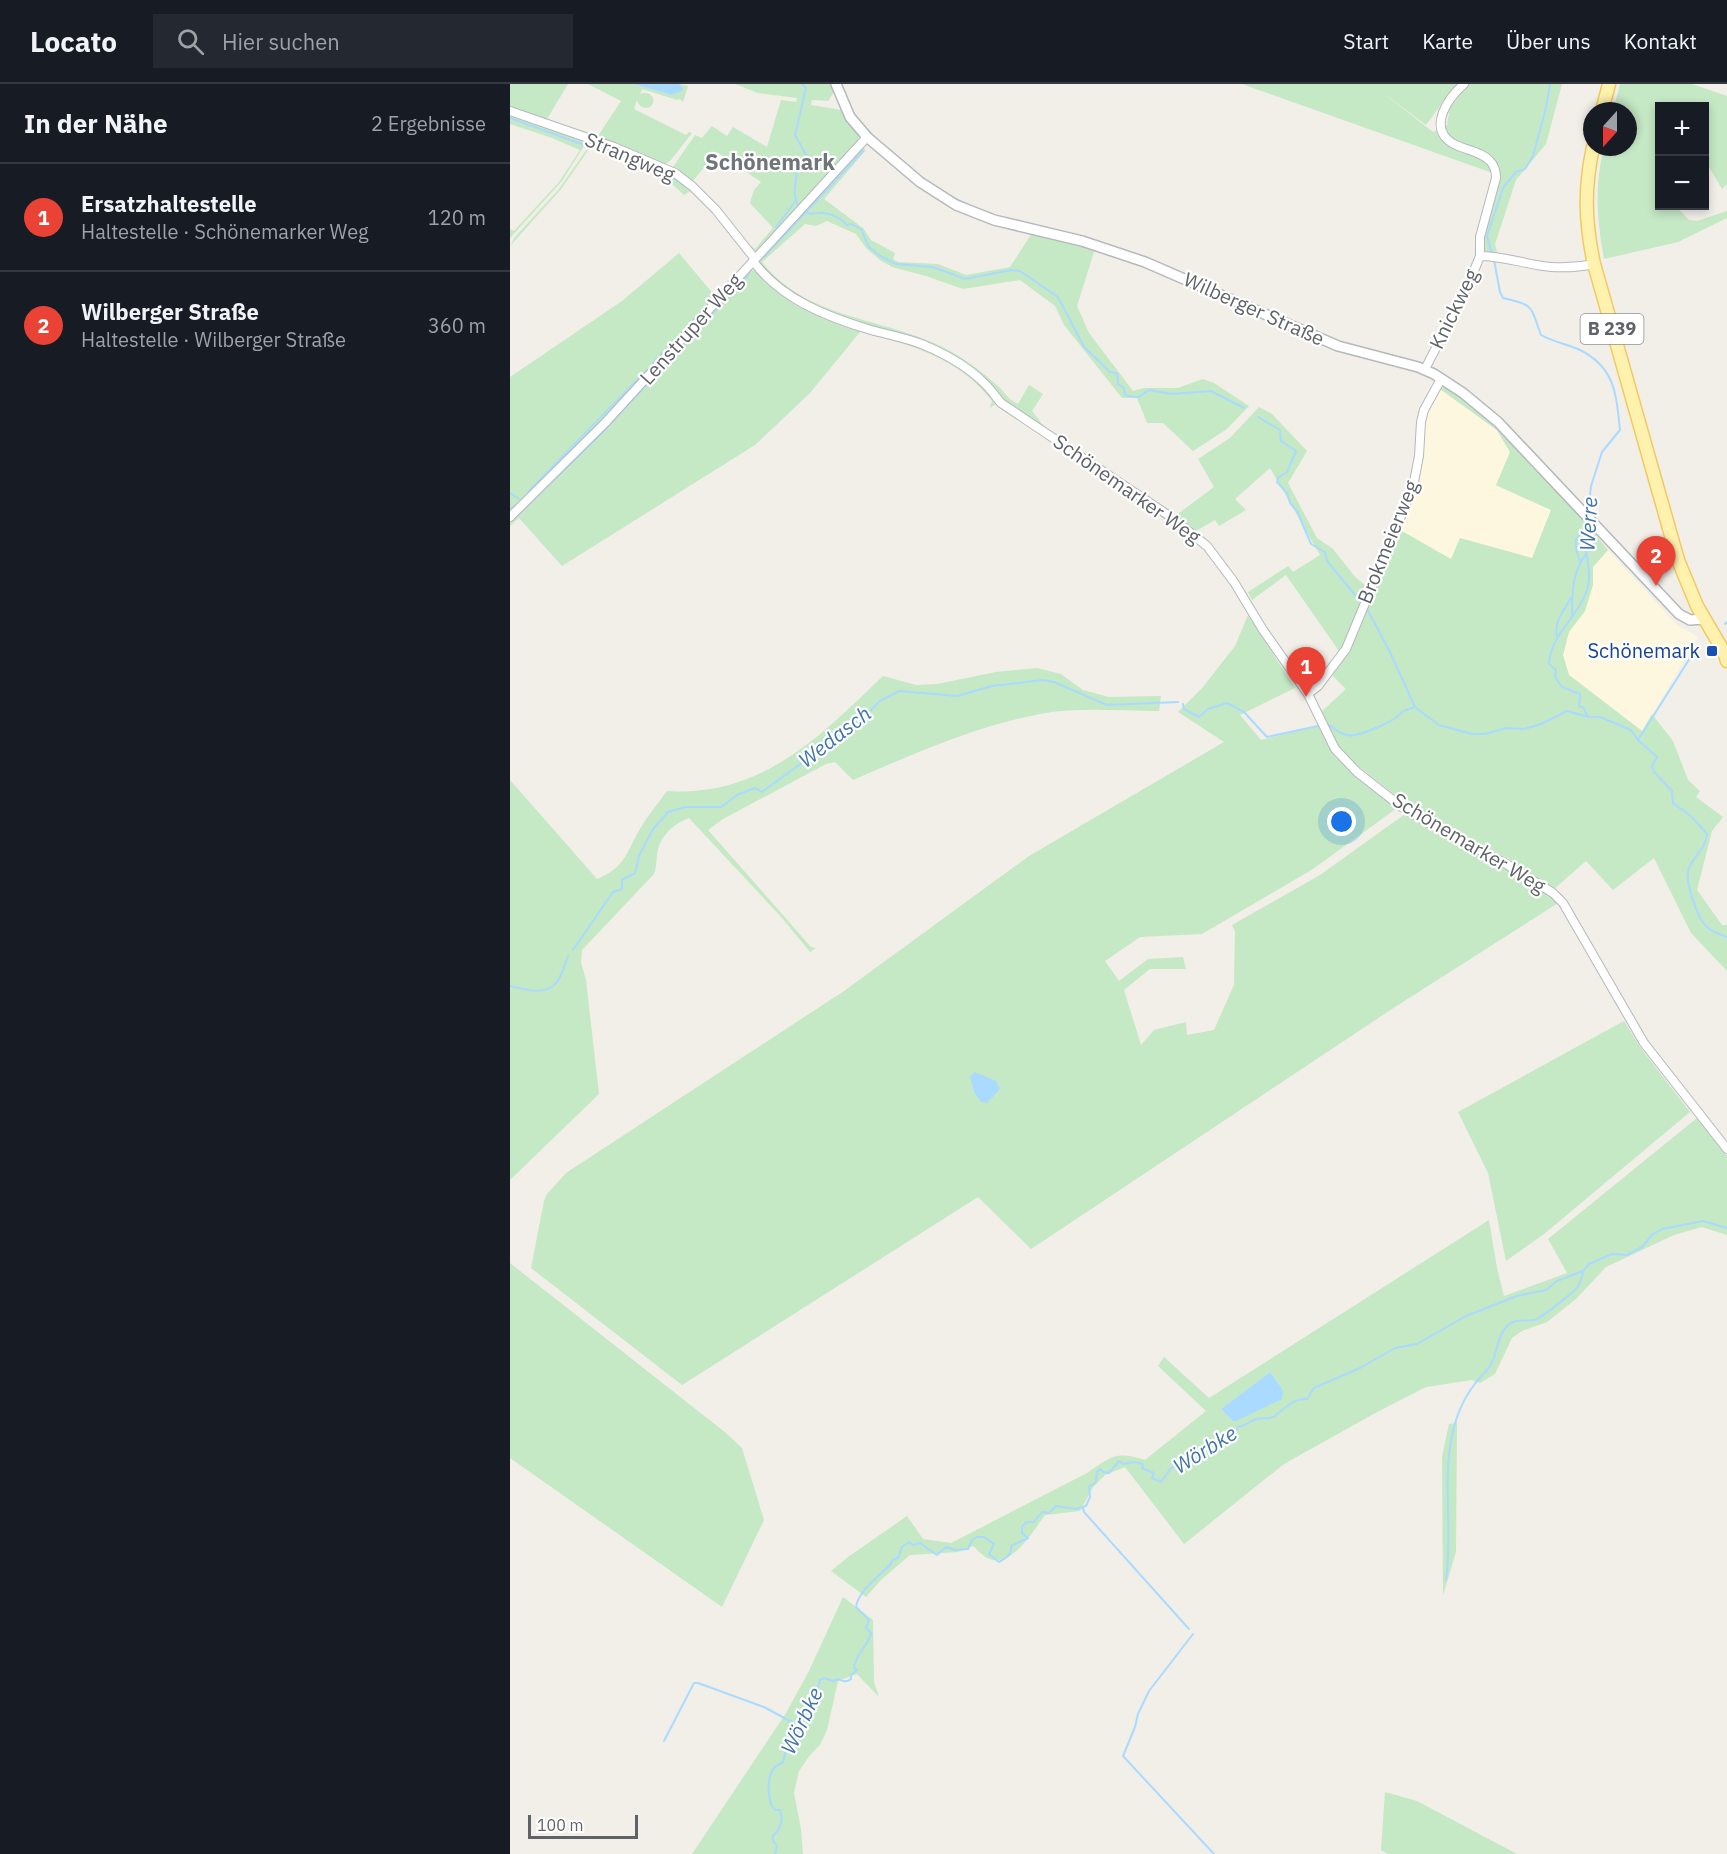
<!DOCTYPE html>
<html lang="de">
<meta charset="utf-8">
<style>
body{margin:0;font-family:"IBM Plex Sans",sans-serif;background:#242831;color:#f1f3f6}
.controls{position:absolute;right:18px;top:18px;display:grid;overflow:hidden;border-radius:0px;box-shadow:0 3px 9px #0003}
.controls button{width:54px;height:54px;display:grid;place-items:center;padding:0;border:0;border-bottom:2px solid #363941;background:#171b24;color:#f1f3f6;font:30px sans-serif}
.compass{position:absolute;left:1073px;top:18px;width:54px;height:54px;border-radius:50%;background:#171b24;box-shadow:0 3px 9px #0003;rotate:201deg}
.scale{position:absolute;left:18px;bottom:15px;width:110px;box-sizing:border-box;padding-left:6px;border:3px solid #5f6368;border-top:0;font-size:16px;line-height:21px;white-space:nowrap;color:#5f6368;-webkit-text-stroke:4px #fff;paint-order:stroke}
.you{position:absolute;left:832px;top:738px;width:21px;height:21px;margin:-15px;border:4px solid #fff;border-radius:50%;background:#1a73e8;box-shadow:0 0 0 9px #1a73e833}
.badge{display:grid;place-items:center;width:39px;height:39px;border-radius:50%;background:#ea4335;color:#fff;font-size:20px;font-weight:700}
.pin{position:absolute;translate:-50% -50px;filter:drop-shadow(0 2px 3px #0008)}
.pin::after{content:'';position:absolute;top:32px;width:21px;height:18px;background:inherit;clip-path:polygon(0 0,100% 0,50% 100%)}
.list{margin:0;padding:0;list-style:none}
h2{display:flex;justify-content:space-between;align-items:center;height:78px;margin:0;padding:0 24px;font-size:26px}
h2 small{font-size:20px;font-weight:400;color:#9ea1a6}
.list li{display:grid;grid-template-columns:39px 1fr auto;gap:18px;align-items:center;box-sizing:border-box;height:108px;padding:0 24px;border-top:2px solid #363941}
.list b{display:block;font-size:22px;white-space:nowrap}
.list p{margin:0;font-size:20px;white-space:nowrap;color:#9ea1a6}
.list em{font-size:20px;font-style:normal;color:#9ea1a6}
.icon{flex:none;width:33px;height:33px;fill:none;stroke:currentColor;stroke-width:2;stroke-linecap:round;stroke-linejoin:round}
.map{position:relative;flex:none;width:1217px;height:1770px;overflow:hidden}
header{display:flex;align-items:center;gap:36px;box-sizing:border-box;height:84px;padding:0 30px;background:#171b24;border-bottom:2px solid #363941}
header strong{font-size:28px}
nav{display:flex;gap:33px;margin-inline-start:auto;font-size:21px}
.search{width:420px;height:54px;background:#242831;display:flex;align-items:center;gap:15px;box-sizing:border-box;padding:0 21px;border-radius:0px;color:#9ea1a6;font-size:22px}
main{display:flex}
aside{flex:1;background:#171b24}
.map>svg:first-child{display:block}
.commercial{fill:#fef7e0}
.green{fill:#c5e8c5;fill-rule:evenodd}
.water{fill:#aadaff}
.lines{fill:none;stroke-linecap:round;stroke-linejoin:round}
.stream{stroke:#aadaff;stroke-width:2}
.minor-casing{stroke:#b5b8bc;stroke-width:10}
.tertiary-casing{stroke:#b5b8bc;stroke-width:12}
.primary-casing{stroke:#f2c960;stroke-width:15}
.minor{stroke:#fff;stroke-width:8}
.tertiary{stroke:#fff;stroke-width:9}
.primary{stroke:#fff2af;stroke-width:12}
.transit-dot{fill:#1a4fb4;stroke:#fff;stroke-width:2}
.labels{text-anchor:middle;stroke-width:4.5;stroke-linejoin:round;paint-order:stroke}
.shield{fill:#fff;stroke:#8f9295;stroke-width:1.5}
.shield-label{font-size:18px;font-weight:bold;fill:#5f6368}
.street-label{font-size:20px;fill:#5f6368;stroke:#fff}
.transit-label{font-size:20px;fill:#164399;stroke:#fff;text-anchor:end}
.water-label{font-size:21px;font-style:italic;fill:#4174aa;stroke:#fff}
.quarter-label{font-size:22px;font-weight:bold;fill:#70757a;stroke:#fff}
</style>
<header>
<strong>Locato</strong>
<div class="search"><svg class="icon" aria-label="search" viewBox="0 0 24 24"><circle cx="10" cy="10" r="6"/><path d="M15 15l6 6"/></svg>Hier suchen</div>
<nav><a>Start</a><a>Karte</a><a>Über uns</a><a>Kontakt</a></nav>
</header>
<main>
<aside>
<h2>In der Nähe<small>2 Ergebnisse</small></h2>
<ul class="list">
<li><span class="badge">1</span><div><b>Ersatzhaltestelle</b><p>Haltestelle · Schönemarker Weg</p></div><em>120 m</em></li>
<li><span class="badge">2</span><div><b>Wilberger Straße</b><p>Haltestelle · Wilberger Straße</p></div><em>360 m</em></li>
</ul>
</aside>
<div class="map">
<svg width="1217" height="1770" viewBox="0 0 1217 1770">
<rect width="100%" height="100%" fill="#f1efe8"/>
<path class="commercial" d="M 930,305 L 986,346 L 1000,368 L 986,402 L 1041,426 L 1022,475 L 950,454 L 937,485 L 890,454 L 906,397 L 917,326 Z
M 1098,466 L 1167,541 L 1188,553 L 1133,647 L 1059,591 L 1053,571 L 1059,548 L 1075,527 L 1083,501 L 1083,483 Z"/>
<path class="green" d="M 0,0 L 58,0 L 37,35 L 62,44 L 0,25 Z
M 78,0 L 124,0 L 161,11 L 173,4 L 169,0 L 178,2 L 173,18 L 170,15 L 167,16 L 132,5 L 130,10 C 140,6 148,15 140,23 C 133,26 129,22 127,16 L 124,25 L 176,51 L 179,48 L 182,49 L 161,76 L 154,81 L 86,55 L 111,17 Z
M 225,0 L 321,0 L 324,8 L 318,17 L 302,16 L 301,21 L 332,26 L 349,50 L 348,57 L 342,64 L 247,167 L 242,166 L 241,162 L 245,165 L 263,144 L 240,119 L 244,106 L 251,98 L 207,68 L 182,98 L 163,83 L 185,51 L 192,54 L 202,42 L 217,52 L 223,43 L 257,63 L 271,16 L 286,18 L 287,14 L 248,9 Z
M 732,0 L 1052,0 L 1036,60 L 1006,96 L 985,160 L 987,168 L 972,167 L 974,148 L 991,92 ZM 868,5 L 916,41 L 941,7 L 948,13 L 940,24 L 937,41 L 923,48 Z
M 1110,0 L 1182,0 L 1217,12 L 1217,100 L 1212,105 L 1196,78 L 1195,79 L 1194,22 L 1150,22 L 1150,122 L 1166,122 L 1179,136 L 1187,137 L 1217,127 L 1217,134 L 1168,158 L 1094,175 C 1087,134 1084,104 1094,63 L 1118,63 L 1118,27 L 1103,27 Z
M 0,30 L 77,57 L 52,97 L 0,154 L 0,145 L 4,147 L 49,98 L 70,66 L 42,54 L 0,40 Z
M 84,59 C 128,75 158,84 193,116 L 192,117 L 180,107 L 174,111 C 146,83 118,75 81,62 L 52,104 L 0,162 L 5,153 L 49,105 L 77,65 Z
M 353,63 L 356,66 L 314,115 L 353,144 L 361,156 L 385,169 L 383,175 L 388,178 L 428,180 L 456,191 L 500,183 L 522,149 L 585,165 L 567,222 L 579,249 L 623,307 L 634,304 L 668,304 L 693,295 L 704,299 L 739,322 L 717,345 L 683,367 L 653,339 L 637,339 L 627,314 L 612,314 L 554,241 L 545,222 L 510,196 L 453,205 L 416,192 L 382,183 L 370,176 L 356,164 L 346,150 L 317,137 L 306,142 L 295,140 L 252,178 C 295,233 365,233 424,259 C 447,269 469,285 488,302 C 495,309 499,316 508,320 L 519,301 L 533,310 L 522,327 L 536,345 L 508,328 L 432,268 L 326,232 L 284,211 L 249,182 L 248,176 Z
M 169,169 L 205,212 L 212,205 L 213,206 L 114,315 L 0,430 L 0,293 L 112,217 Z
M 240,185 C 248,187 252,194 258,199 C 267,207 278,214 289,219 C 357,250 437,255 486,318 L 486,320 L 480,324 L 482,317 C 449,274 400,260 350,248 L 300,309 L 245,361 L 52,482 L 9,434 L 0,442 L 0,436 Z
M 935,302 L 979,337 L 1071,433 L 1098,466 L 1083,483 L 1083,501 L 1075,527 L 1059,548 L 1053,571 L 1059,591 L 1132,647 L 1142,630 L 1163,657 L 1178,696 L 1190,707 L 1186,713 L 1213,733 L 1202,747 L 1187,806 L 1212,841 L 1217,841 L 1217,887 L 1181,849 L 1144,774 L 1103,806 L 1076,777 L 1044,805 L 997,774 L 901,723 L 875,703 L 833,670 L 809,630 L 836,605 L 822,591 L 836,570 L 892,447 L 941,475 L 950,454 L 1022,474 L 1041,426 L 986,401 L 1000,368 L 987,346 L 930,305 Z
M 749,323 L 762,330 L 797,367 L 778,399 L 807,454 L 823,465 L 846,494 L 856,502 L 838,552 L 829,567 L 776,491 L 742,516 L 738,508 L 778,482 L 783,488 L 810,471 L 760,384 L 725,415 L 736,426 L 709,442 L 705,436 L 684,448 L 665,432 L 704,403 L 688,375 L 720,354 Z
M 738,531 L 785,604 L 730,631 L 751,656 L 808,642 L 825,673 L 887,724 L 803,785 L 692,850 L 630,853 L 595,877 L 609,897 L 638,875 L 673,873 L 676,885 L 640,885 L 614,906 L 631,961 L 644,946 L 676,938 L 677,951 L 704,946 L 724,901 L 725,847 L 722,841 L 810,791 L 895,730 C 947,757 1003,780 1048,819 L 885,923 L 521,1165 L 468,1113 L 172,1301 L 21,1184 L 34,1117 L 37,1110 L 56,1089 L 334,907 L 519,772 L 714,658 L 668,628 L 693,603 L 725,562 Z
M 527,584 L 551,590 L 573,606 L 599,613 L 651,612 L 649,627 C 610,627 568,623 530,630 C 465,642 403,670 343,696 L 325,678 L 316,680 L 213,735 L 198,746 L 301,863 L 306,864 L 300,868 L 273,835 L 179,734 C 165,739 152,750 148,765 C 146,774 147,782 144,790 L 72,866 L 71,879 L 76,896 L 89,1010 L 0,1096 L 0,696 L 87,795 C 113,784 115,773 127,750 C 135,735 147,721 157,707 C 251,713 310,653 373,592 L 406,601 L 427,600 L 486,588 Z
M 1114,937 L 1130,963 L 1180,1028 L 1034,1150 L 996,1177 L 978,1089 L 948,1028 Z
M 1187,1034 L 1217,1072 L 1217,1151 L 1192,1143 L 1164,1151 L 1096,1183 L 1066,1215 L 1037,1238 L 1012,1247 L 1002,1254 L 985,1290 L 970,1299 L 962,1296 L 916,1303 L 869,1327 L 774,1380 L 674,1460 L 615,1383 L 595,1391 L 583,1403 L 570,1427 L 535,1431 C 523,1447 505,1479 483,1476 C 475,1475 469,1467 463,1462 L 448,1468 L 400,1471 L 371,1496 L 356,1513 L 321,1487 L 338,1473 L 397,1432 L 413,1455 L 441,1459 L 577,1389 C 602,1372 605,1367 635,1376 L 696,1327 L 648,1282 L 654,1273 L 699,1314 L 979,1136 L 987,1184 L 994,1212 L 1057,1189 L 1038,1155 ZM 760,1288 L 773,1306 L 723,1337 L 711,1325 Z
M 0,1179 L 216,1349 L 232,1364 L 254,1436 L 212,1523 L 0,1374 Z
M 947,1339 L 946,1468 L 933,1511 L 932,1373 L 939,1340 Z
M 333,1513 L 363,1536 L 364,1598 L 369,1613 L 347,1590 L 328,1597 L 317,1646 L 310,1661 L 300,1671 L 289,1687 L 284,1709 L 291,1745 L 293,1770 L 182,1770 L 276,1629 L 299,1587 Z
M 875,1708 L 907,1717 L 1007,1770 L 878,1770 L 871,1766 Z"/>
<path class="water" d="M 124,0 L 169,0 L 173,4 L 172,7 L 161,11 Z
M 465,988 L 486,997 L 490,1005 L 477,1019 L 471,1018 L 464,1008 L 460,992 Z
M 760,1288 L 773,1306 L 772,1315 L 726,1337 L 723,1337 L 711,1325 Z"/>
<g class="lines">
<path class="stream" d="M 341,25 L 350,38 L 366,55
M 0,34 L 74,61
M 85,60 L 110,70
M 158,90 L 182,107
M 438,111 L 462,123
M 287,120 C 282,108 287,96 287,83 L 298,74 L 285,51 L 296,4 L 292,0
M 295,128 C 303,132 306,128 314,129 C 322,130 332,135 337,141 L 342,140 L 352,146 L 358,162 L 370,172 L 386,180 L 423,183 L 455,195 L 501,186 L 510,187 L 548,213 L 574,263 L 600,288 L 607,289 L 608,300 L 614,304 L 615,311 C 634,315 626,313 639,306 L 661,310 L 701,307 L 734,324
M 266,143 L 285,118
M 982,171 L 977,152 L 993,104 L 1006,88 L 1015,85 L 1023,72 L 1036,24 L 1040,0
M 254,173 L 353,67
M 984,176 L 990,208 L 993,214 C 1025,221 1020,222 1031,251 C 1041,257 1059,261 1070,266 C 1106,284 1106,311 1110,346 L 1092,368 L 1081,402 L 1078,429
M 662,185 L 679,192
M 144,278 L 198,221
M 748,333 L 770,346 L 771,357 L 786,367 L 777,388 L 768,394 L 767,398 L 777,409 L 780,419 L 787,427 L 801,460 L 815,468 L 817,477 L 850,517
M 18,408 L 136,287
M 0,409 L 9,415
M 0,426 L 4,422
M 8,431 L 90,351 L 239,190
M 1077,438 C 1076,444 1075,450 1075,456 C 1075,472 1082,487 1078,502 C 1071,531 1040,550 1039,580 L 1046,586 L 1045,593 L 1052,603 L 1070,610 L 1069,622 L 1074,624 L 1076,630 L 1079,633 L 1090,633 L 1121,646 L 1128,656 L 1147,673 L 1142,682 L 1144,688 L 1162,707 L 1163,719 L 1182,733 L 1197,750 C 1196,764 1184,772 1179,784 C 1174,796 1187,833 1196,842 C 1201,847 1211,851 1217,853
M 1070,477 L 1066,465 L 1066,455 L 1076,446
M 857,525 L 880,568 L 905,623 L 929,641 L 962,650 L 975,650 L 997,644 L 1014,645 L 1031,640 L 1057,627 L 1078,633
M 1062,532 C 1062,510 1062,487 1077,469
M 1215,540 L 1217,538
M 1047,552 C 1044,536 1054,527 1061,514
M 673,620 L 674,625 L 689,633 L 698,625 L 717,619 L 734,628 L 757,653 L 808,642
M 816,639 C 823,643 829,650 837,651 C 849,654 887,636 893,627 L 905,623
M 1128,656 L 1187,563
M 63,866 L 103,808 L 112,805 L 112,796 L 125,789 L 129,772 L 143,745 L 158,728 L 175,723 L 211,723 L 227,711 L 245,704 L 252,708 L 352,635 L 370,617 L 389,607 L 447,612 L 482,602 L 533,596 L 544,598 L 597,621 L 668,618
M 0,902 C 13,905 36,912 46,899 C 52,892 55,880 58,872
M 573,1424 L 574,1428 L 679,1545
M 936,1496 C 944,1442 929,1385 947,1333 C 951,1322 957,1310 964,1301 C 969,1294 977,1287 981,1280 C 988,1268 987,1252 997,1242 C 1005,1233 1017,1239 1027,1235 C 1034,1231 1065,1208 1069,1201 C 1071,1197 1072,1192 1073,1188
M 683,1550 L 639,1607 L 628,1630 L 625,1643 L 613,1672 L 704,1770
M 154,1657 L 184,1599 L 188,1599 L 254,1623 L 289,1642
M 265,1770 L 267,1762 L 263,1757 L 263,1752 C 271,1744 274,1736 270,1726 L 265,1726 C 257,1718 256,1692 265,1683 C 267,1681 271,1680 273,1678 L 276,1667 L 285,1661 L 290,1642 L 293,1640 L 301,1615 L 301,1607 L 308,1604 L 310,1596 L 314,1594 L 323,1597 L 328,1595 C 333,1597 336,1599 341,1595 L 341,1591 L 347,1586 L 344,1584 C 345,1570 358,1563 361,1549 L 356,1544 L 359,1536 L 346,1523 C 348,1507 370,1491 381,1480 L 382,1476 L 388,1474 L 392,1463 L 399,1458 L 403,1461 L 410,1459 L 427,1471 L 436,1463 L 445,1466 L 458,1465 L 462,1456 L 467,1453 L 474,1453 L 484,1460 L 479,1470 L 489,1478 C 496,1474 502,1471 501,1462 L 518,1454 L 512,1449 L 512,1443 L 516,1438 L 524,1438 L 532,1428 L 539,1429 L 546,1422 L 566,1425 L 576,1422 L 580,1413 L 579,1403 L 586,1398 L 587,1388 L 590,1385 L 593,1388 L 599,1389 L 609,1377 L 613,1380 L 624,1378 L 633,1380 L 632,1384 L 644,1389 L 642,1394 L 651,1398 L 661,1384 L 678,1376 L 684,1368 L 697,1363 L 715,1351 L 726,1346 L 728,1343 C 735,1342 739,1338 746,1335 C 752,1333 759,1336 765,1332 C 774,1325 783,1314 797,1315 L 804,1304 L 850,1284 L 885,1264 L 907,1260 L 956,1232 L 1007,1212 L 1036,1206 L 1047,1197 L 1073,1187 L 1079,1180 L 1102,1170 L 1117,1171 L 1132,1163 L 1143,1150 L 1152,1145 L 1193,1137 L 1217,1144"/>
<defs>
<path id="minor" d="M 954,0 C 939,13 917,43 942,59 C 954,66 971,67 980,77 C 985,82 986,87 986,94 L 970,153 L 970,172
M 0,27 L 104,63 L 165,89 L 182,102 L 206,126 L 245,175
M 970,172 C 995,172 1017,181 1041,183 C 1056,184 1070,183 1084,180
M 243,177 C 271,215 317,233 361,246 C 379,251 397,254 414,261 C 435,270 457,282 473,298 C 480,304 485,312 491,319 L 658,431 L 697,462 L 724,498 L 753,546 L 798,610 L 825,665 L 847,688 L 893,724 L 934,748 L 993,778 L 1043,809 L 1053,819 L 1134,959 L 1217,1065
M 915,285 L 957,204 L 970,172
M 0,433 L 95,339 L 357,53
M 798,610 L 808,602 L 836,565 L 894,425 L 904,398 L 909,372 L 911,338 L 914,326 L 931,295"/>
<path id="tertiary" d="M 326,0 L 340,33 L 357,53 L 410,98 L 446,121 L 484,136 L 572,157 L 635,178 L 828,262 L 908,283 L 924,290 L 953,309 L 988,338 L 1169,530 L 1180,536 L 1194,535"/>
<path id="primary" d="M 1092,27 L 1099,0
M 1083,63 C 1074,105 1075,138 1084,180 L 1168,476 L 1187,522 L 1214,568 L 1217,577"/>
</defs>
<use href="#minor" class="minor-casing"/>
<use href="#tertiary" class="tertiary-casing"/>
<use href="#primary" class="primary-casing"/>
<use href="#minor" class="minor"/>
<use href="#tertiary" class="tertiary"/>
<use href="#primary" class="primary"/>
</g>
<rect class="transit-dot" x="1196" y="561" width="12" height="12" rx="3"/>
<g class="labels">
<rect class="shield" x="1070.5" y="230" width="63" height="30" rx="4.5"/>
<g class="shield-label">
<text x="1102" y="251">B 239</text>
</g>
<g class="street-label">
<text transform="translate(120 73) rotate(23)" y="7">Strangweg</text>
<text transform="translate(744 225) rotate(24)" y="7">Wilberger Straße</text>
<text transform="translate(944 225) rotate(-64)" y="7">Knickweg</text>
<text transform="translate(181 245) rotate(-48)" y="7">Lenstruper Weg</text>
<text transform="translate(617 405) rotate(35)" y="7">Schönemarker Weg</text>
<text transform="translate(878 458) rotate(-68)" y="7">Brokmeierweg</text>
<text transform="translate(959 759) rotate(31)" y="7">Schönemarker Weg</text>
</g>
<g class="transit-label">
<text x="1190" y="574">Schönemark</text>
</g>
<g class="water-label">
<text transform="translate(1079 440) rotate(-87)" y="7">Werre</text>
<text transform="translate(325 653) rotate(-38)" y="7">Wedasch</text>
<text transform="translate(695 1366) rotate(-32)" y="7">Wörbke</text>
<text transform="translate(292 1637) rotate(-65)" y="7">Wörbke</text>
</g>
<g class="quarter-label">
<text x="260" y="86">Schönemark</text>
</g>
</g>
</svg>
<div class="controls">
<button>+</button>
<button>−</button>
</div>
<svg class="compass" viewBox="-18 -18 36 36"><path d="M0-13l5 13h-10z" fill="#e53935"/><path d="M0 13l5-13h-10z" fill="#9ea1a6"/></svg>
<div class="scale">100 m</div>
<div class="you"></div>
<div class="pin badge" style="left:796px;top:613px">1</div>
<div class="pin badge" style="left:1146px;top:502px">2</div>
</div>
</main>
